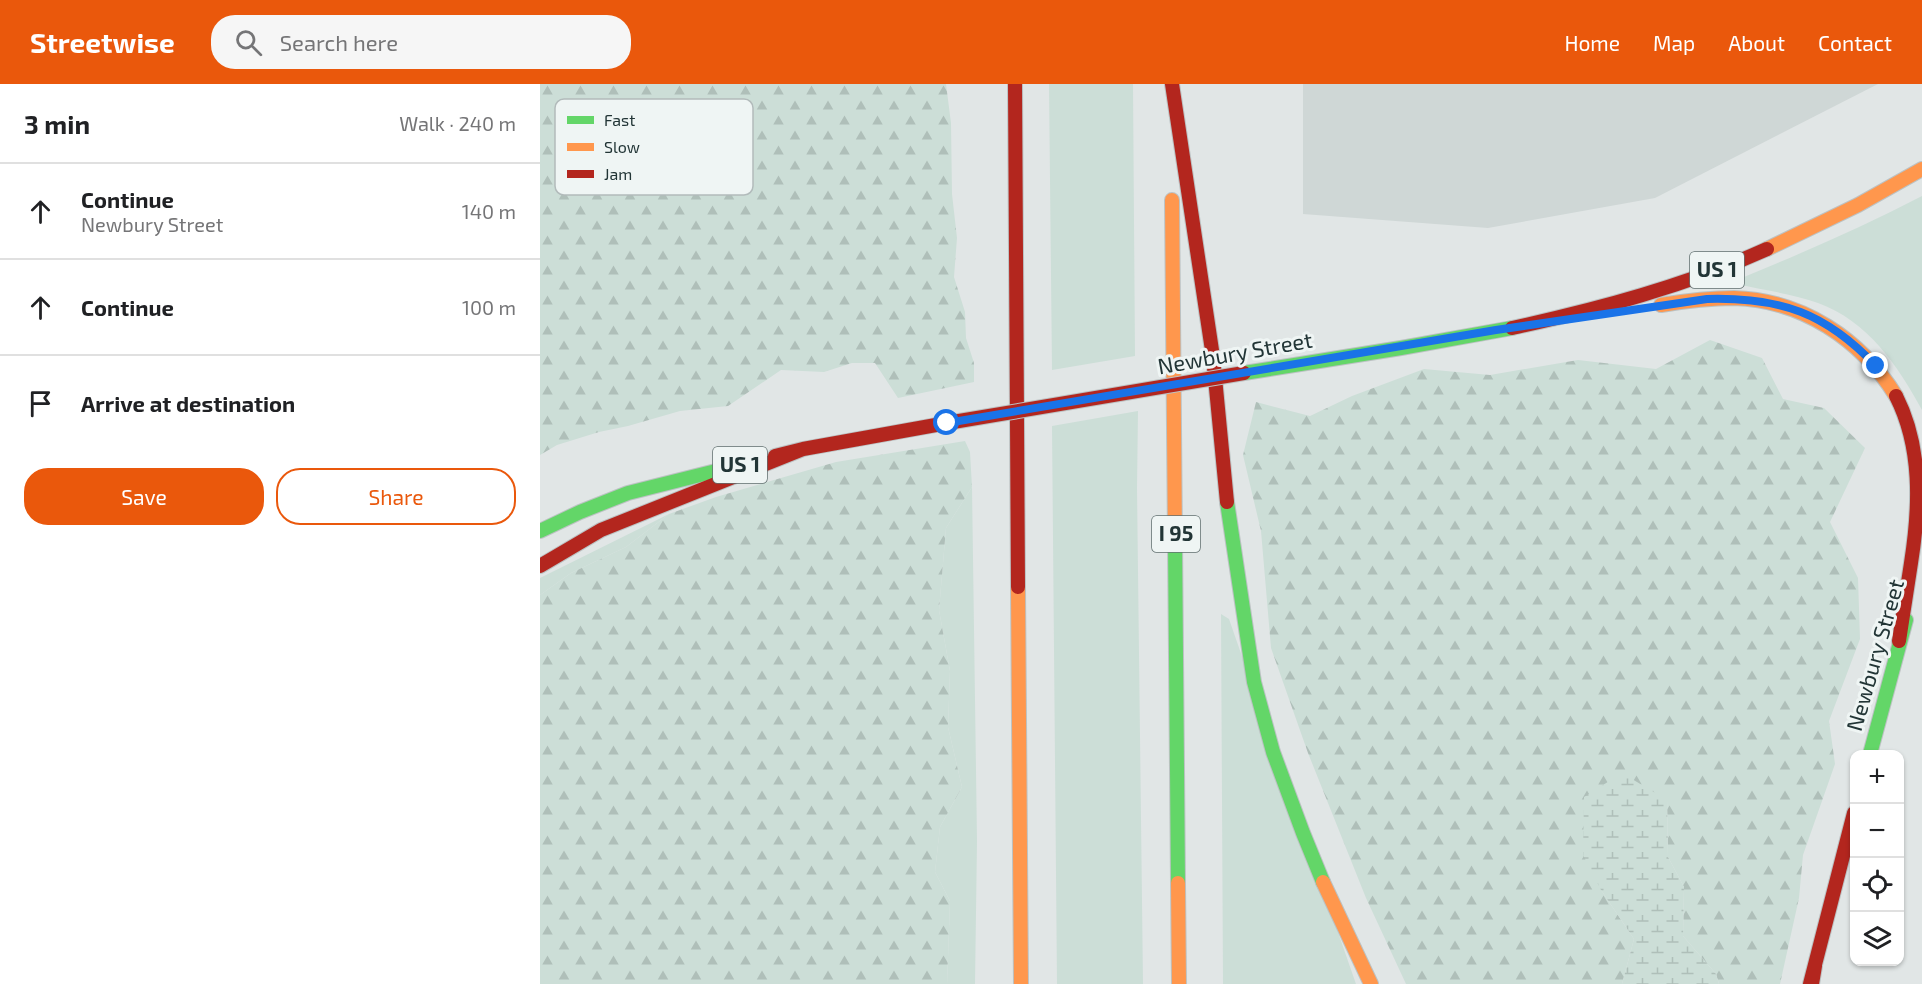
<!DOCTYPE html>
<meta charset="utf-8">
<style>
body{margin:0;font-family:"Exo 2",sans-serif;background:#f6f6f6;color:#202124}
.controls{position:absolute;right:18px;bottom:18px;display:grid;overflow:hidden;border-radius:12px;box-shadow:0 2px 4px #0004}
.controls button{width:54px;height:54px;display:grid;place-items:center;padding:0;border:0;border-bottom:2px solid #e0e0e0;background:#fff;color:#202124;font:30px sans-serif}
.stop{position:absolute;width:18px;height:18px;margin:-14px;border:4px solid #1a73e8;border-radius:50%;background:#fff}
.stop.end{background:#1a73e8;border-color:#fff;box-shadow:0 2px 6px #0008}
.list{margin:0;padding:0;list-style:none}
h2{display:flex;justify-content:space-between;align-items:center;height:78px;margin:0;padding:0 24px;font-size:26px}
h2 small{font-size:20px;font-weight:400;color:#757577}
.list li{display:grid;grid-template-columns:39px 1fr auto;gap:18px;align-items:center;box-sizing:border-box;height:96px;padding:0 24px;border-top:2px solid #e0e0e0}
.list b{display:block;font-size:22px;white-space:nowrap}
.list p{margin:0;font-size:20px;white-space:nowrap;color:#757577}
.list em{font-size:20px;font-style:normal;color:#757577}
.actions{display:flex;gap:12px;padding:18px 24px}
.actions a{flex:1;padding:14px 0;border:2px solid #ea580c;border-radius:24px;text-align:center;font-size:21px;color:#ea580c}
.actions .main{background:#ea580c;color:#fff}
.icon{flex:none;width:33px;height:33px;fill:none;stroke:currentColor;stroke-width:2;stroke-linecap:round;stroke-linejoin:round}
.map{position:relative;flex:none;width:1382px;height:900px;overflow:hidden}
header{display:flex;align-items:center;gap:36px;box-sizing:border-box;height:84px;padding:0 30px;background:#ea580c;color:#fff}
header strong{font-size:28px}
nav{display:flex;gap:33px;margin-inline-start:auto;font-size:21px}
.search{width:420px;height:54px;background:#f6f6f6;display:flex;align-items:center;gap:15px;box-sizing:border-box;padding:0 21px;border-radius:24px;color:#757577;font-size:22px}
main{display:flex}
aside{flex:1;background:#fff}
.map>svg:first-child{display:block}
.built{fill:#cfd7d6}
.grass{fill:#ccded7}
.forest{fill:url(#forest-firs)}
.wetland{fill:url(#wetland-marsh)}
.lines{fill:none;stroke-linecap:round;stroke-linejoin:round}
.fast-casing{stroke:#bcc2c3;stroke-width:16}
.slow-casing{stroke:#bcc2c3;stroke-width:16}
.jam-casing{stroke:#bcc2c3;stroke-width:16}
.fast{stroke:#63d668;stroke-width:14}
.slow{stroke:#ff974d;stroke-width:14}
.jam{stroke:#b3261e;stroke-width:14}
.jam-bridge-casing{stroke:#bcc2c3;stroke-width:16;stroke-linecap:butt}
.jam-bridge{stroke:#b3261e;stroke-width:14}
.route{stroke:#1a73e8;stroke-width:8}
.labels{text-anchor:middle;stroke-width:6;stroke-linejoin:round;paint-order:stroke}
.shield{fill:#eff5f4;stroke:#606f6f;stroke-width:1.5}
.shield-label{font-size:21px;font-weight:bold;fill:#223536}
.street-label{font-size:22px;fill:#223536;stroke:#eff5f4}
.key{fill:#eff5f4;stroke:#b2bbbb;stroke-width:1.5}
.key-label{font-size:16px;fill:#223536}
</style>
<header>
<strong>Streetwise</strong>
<div class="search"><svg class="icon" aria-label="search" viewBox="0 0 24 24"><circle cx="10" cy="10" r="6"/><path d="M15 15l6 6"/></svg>Search here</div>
<nav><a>Home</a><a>Map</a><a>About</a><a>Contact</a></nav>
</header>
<main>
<aside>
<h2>3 min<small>Walk · 240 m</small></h2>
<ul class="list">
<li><svg class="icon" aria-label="ahead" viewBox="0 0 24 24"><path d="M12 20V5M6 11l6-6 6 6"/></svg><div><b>Continue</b><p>Newbury Street</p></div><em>140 m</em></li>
<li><svg class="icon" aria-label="ahead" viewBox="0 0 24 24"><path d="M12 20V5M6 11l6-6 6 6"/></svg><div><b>Continue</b></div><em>100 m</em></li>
<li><svg class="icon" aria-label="arrive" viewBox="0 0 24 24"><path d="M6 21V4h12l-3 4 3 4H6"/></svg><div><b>Arrive at destination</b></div></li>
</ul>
<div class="actions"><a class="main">Save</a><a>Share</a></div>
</aside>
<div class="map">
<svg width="1382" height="900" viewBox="0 0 1382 900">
<defs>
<pattern id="forest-firs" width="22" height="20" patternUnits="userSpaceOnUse" patternTransform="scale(1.5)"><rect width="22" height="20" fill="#ccded7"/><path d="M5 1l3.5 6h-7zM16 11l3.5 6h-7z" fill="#afbfb9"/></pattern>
<pattern id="wetland-marsh" width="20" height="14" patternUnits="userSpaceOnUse" patternTransform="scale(1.5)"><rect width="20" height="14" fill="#ccded7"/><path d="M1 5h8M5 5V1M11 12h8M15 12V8" fill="none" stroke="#afbfb9"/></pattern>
</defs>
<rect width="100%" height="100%" fill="#e1e6e6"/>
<path class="built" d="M 763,0 L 1338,0 L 1115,114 L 948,144 L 763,130 Z"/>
<path class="grass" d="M 509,0 L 593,0 L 595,272 L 512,286 Z
M 1382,112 L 1382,326 C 1358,282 1328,237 1278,219 C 1254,210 1222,206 1197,200 L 1198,196 L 1204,193 C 1265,168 1324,142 1382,112 Z
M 598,327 L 597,404 L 603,900 L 517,900 L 512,342 Z
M 432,403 L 437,757 L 435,900 L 407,900 L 410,817 L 395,788 L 400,743 L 422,703 L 408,643 L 410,587 L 399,526 L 406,444 Z
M 129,430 L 86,463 L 31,489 L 0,511 L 0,494 Z
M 681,530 L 689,535 L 816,900 L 683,900 Z"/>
<path class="forest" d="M 0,0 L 406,0 L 411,39 L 412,110 L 417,154 L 414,193 L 425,228 L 426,254 L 434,279 L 434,298 L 358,314 L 335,279 L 312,279 L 284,288 L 241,286 L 188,322 L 140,327 L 88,342 L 59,348 L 17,361 L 0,371 Z
M 1170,256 L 1222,274 L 1243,315 L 1284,324 L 1325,364 L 1290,438 L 1318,494 L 1320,555 L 1289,637 L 1295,680 L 1263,771 L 1259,814 L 1240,900 L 1179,900 L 1176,890 L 1143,852 L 1144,803 L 1128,773 L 1127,716 L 1061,806 L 1094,855 L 1082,900 L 866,900 L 826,814 L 768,669 L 731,564 L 721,447 L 703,371 L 716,318 L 770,332 L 812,312 L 884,285 L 950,291 L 1038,276 L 1116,285 Z
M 425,357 L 430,368 L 432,403 L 406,444 L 399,526 L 410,587 L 408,643 L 422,703 L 400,743 L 395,788 L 410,817 L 407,900 L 0,900 L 0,511 L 31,489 L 86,463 L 129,430 L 176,413 L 296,378 Z"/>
<path class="wetland" d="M 1082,689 L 1127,716 L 1128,773 L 1144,803 L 1143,852 L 1176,890 L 1179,900 L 1082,900 L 1094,855 L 1061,806 L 1043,771 L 1044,713 Z"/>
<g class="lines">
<defs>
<path id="fast" d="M 704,289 L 861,264 L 972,244
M 687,418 L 714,598 L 733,668 L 763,749 L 783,798
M 0,447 L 40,428 L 88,409 L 188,384
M 635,457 L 638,799
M 1330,670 L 1366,536"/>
<path id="slow" d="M 632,116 L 635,457
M 1227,165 L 1318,121 L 1382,85
M 1121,221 C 1145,217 1170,214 1194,214 C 1262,216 1321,255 1356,312
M 478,503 L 481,900
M 783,798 L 831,900
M 638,799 L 639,900"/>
<path id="jam" d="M 475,0 L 478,503
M 632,0 L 673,273 L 687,418
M 972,244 C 1059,225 1145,202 1227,165
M 1356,312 C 1382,363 1380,422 1371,479 C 1367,505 1363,531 1359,557
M 235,372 L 263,365 L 407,339
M 0,482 L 61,446 L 263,365
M 1270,900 L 1314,729
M 1272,900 L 1275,882"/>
</defs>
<use href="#fast" class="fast-casing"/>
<use href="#slow" class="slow-casing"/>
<use href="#jam" class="jam-casing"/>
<use href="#fast" class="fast"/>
<use href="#slow" class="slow"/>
<use href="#jam" class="jam"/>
<defs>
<path id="jam-bridge" d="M 407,339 L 704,289"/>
</defs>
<use href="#jam-bridge" class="jam-bridge-casing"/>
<use href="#jam-bridge" class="jam-bridge"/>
</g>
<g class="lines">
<path class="route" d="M 407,339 L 956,246 L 1167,215 C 1241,213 1286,229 1336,282"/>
</g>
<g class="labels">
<g class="shield">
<rect x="1150" y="168" width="54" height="36" rx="4.5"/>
<rect x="173" y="363" width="54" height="36" rx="4.5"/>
<rect x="612" y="432" width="48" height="36" rx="4.5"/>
</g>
<g class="shield-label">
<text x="1177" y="193">US 1</text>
<text x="200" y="388">US 1</text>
<text x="636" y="457">I 95</text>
</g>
<g class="street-label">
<text transform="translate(695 269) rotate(-10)" y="8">Newbury Street</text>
<text transform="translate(1335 571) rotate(-74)" y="8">Newbury Street</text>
</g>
</g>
<rect x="15" y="15" width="198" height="96" rx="9" class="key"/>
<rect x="27" y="32" width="27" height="8" fill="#63d668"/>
<rect x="27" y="59" width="27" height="8" fill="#ff974d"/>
<rect x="27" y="86" width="27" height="8" fill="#b3261e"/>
<g class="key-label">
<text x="64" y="42">Fast</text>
<text x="64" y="69">Slow</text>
<text x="64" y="96">Jam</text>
</g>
</svg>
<div class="controls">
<button>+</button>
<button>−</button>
<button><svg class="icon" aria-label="locate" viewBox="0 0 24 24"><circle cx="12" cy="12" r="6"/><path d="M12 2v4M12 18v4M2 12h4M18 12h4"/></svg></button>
<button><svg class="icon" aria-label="layers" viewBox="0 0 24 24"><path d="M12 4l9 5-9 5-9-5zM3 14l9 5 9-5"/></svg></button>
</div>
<div class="stop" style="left:407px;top:339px"></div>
<div class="stop end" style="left:1336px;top:282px"></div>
</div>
</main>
